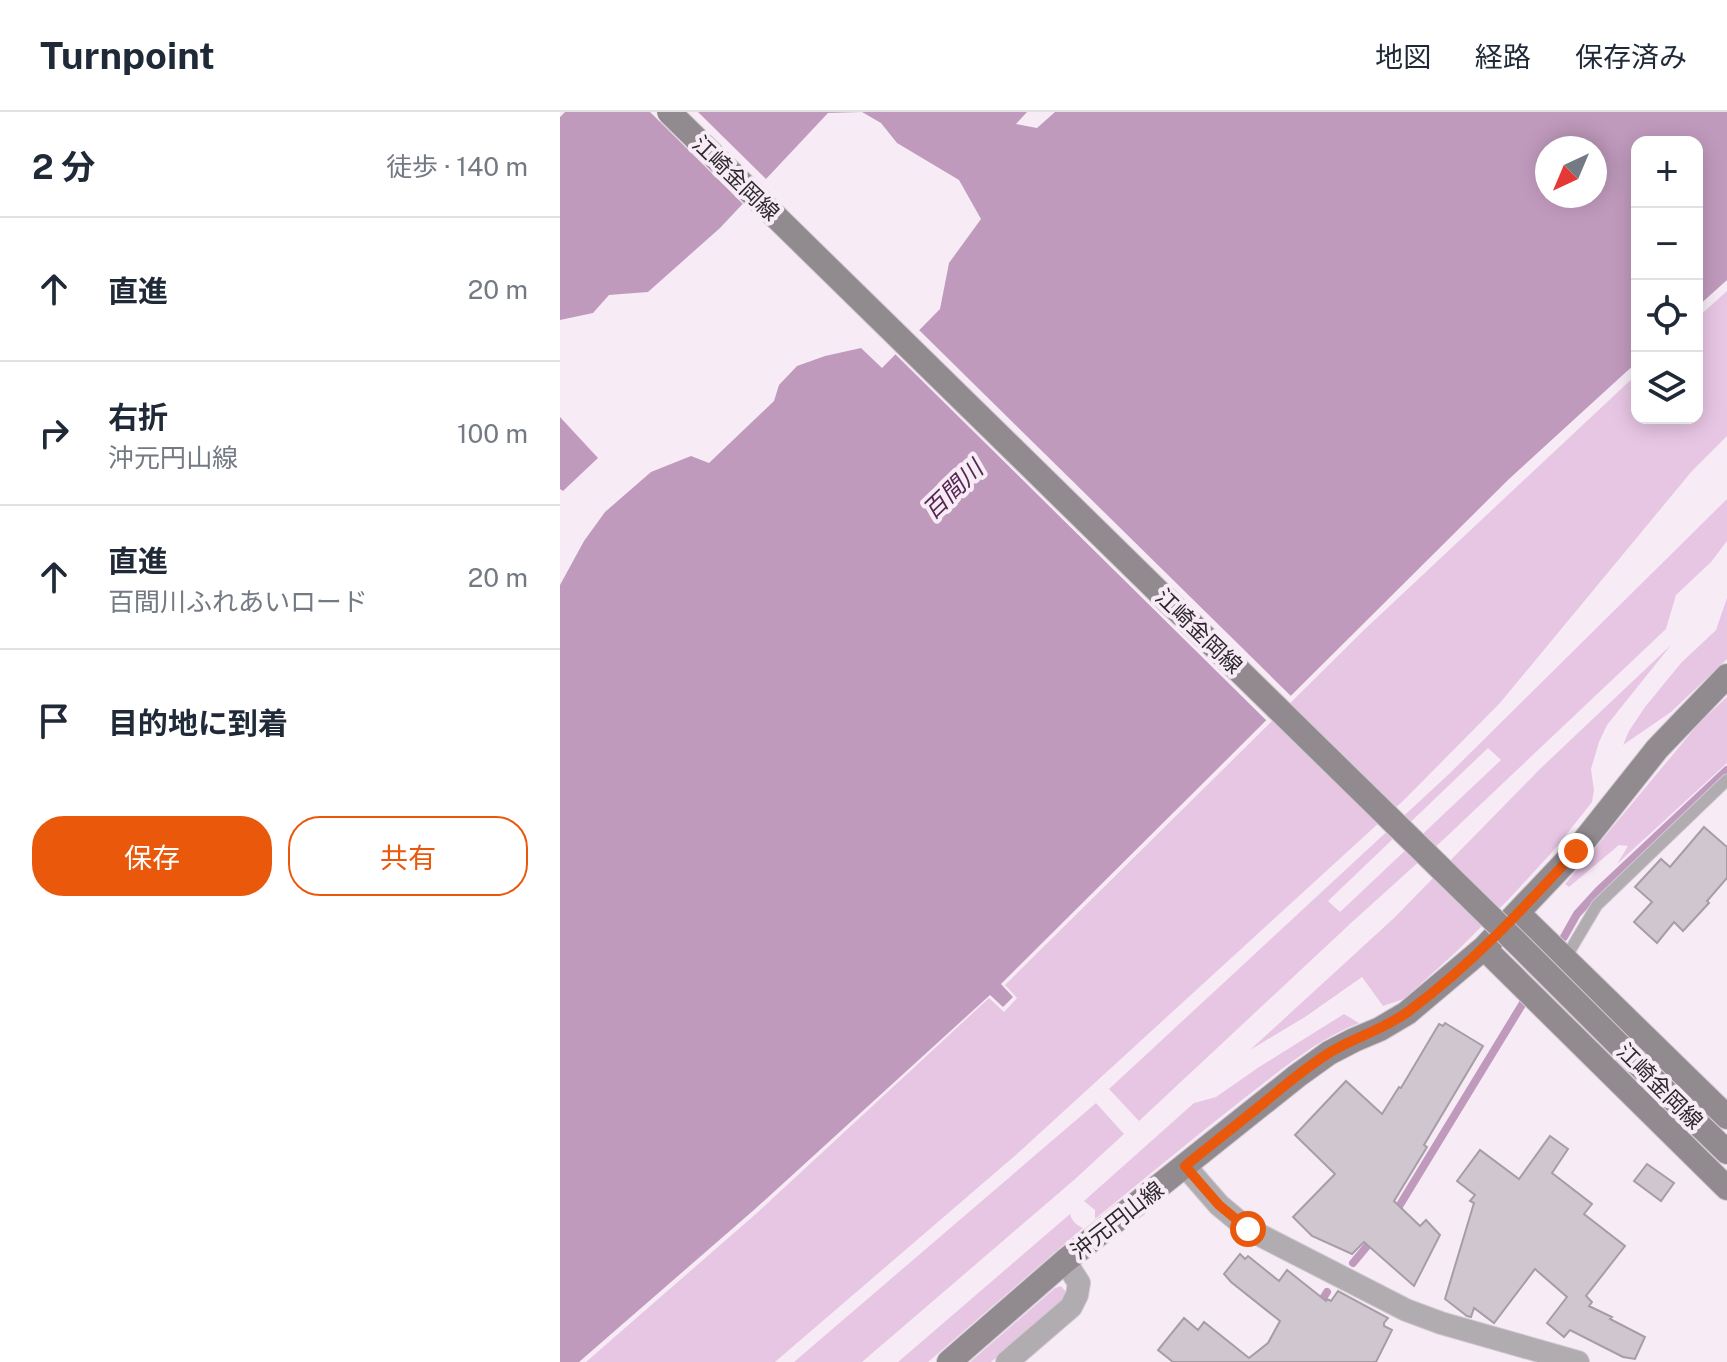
<!DOCTYPE html>
<html lang="ja">
<meta charset="utf-8">
<style>
body{margin:0;font-family:"Public Sans","Noto Sans JP",sans-serif;background:#f6f6f7;color:#1f2937}
.controls{position:absolute;right:24px;top:24px;display:grid;overflow:hidden;border-radius:16px;box-shadow:0 4px 20px #0003}
.controls button{width:72px;height:72px;display:grid;place-items:center;padding:0;border:0;border-bottom:2px solid #e0e1e3;background:#fff;color:#1f2937;font:40px sans-serif}
.compass{position:absolute;left:975px;top:24px;width:72px;height:72px;border-radius:50%;background:#fff;box-shadow:0 4px 20px #0003;rotate:224deg}
.stop{position:absolute;width:24px;height:24px;margin:-18px;border:6px solid #ea580c;border-radius:50%;background:#fff}
.stop.end{background:#ea580c;border-color:#fff;box-shadow:0 2px 8px #0008}
.list{margin:0;padding:0;list-style:none}
h2{display:flex;justify-content:space-between;align-items:center;height:104px;margin:0;padding:0 32px;font-size:34px}
h2 small{font-size:26px;font-weight:400;color:#747a83}
.list li{display:grid;grid-template-columns:52px 1fr auto;gap:24px;align-items:center;box-sizing:border-box;height:144px;padding:0 32px;border-top:2px solid #e0e1e3}
.list b{display:block;font-size:30px;white-space:nowrap}
.list p{margin:0;font-size:26px;white-space:nowrap;color:#747a83}
.list em{font-size:26px;font-style:normal;color:#747a83}
.actions{display:flex;gap:16px;padding:24px 32px}
.actions a{flex:1;padding:18px 0;border:2px solid #ea580c;border-radius:32px;text-align:center;font-size:28px;color:#ea580c}
.actions .main{background:#ea580c;color:#fff}
.icon{flex:none;width:44px;height:44px;fill:none;stroke:currentColor;stroke-width:2;stroke-linecap:round;stroke-linejoin:round}
.map{position:relative;flex:none;width:1167px;height:1250px;overflow:hidden}
header{display:flex;align-items:center;gap:48px;box-sizing:border-box;height:112px;padding:0 40px;background:#fff;border-bottom:2px solid #e0e1e3}
header strong{font-size:38px}
nav{display:flex;gap:44px;margin-inline-start:auto;font-size:28px}
main{display:flex}
aside{flex:1;background:#fff}
.map>svg:first-child{display:block}
.green{fill:#e7c6e4;fill-rule:evenodd}
.water{fill:#c09abd;fill-rule:evenodd}
.pier{fill:#f7ecf6}
.lines{fill:none;stroke-linecap:round;stroke-linejoin:round}
.stream{stroke:#c09abd;stroke-width:8}
.building{fill:#d0c6cf;stroke:#a79da6;stroke-width:2}
.lane-casing{stroke:#d2c9d2;stroke-width:13}
.street-casing{stroke:#d2c9d2;stroke-width:24}
.secondary-casing{stroke:#d2c9d2;stroke-width:26}
.lane{stroke:#b0acb0;stroke-width:11}
.street{stroke:#b0acb0;stroke-width:22}
.secondary{stroke:#918b90;stroke-width:24}
.secondary-bridge-casing{stroke:#d2c9d2;stroke-width:26;stroke-linecap:butt}
.secondary-bridge{stroke:#918b90;stroke-width:24}
.route{stroke:#ea580c;stroke-width:10}
.labels{text-anchor:middle;stroke-width:8;stroke-linejoin:round;paint-order:stroke}
.street-label{font-size:22px;fill:#2c282c;stroke:#f7ecf6}
.water-label{font-size:24px;font-style:italic;fill:#572855;stroke:#f7ecf6}
</style>
<header>
<strong>Turnpoint</strong>
<nav><a>地図</a><a>経路</a><a>保存済み</a></nav>
</header>
<main>
<aside>
<h2>2 分<small>徒歩 · 140 m</small></h2>
<ul class="list">
<li><svg class="icon" aria-label="ahead" viewBox="0 0 24 24"><path d="M12 20V5M6 11l6-6 6 6"/></svg><div><b>直進</b></div><em>20 m</em></li>
<li><svg class="icon" aria-label="right" viewBox="0 0 24 24"><path d="M7 20v-9h11M14 6l5 5-5 5"/></svg><div><b>右折</b><p>沖元円山線</p></div><em>100 m</em></li>
<li><svg class="icon" aria-label="ahead" viewBox="0 0 24 24"><path d="M12 20V5M6 11l6-6 6 6"/></svg><div><b>直進</b><p>百間川ふれあいロード</p></div><em>20 m</em></li>
<li><svg class="icon" aria-label="arrive" viewBox="0 0 24 24"><path d="M6 21V4h12l-3 4 3 4H6"/></svg><div><b>目的地に到着</b></div></li>
</ul>
<div class="actions"><a class="main">保存</a><a>共有</a></div>
</aside>
<div class="map">
<svg width="1167" height="1250" viewBox="0 0 1167 1250">
<rect width="100%" height="100%" fill="#f7ecf6"/>
<path class="green" d="M 1167,179 L 1167,324 L 1132,359 L 940,591 L 844,688 L 457,1042 L 215,1250 L 26,1250 L 198,1100 L 429,886 L 444,900 L 457,886 L 445,873 L 805,517 L 1077,262 L 1077,306 L 1137,306 L 1137,206 Z
M 1167,387 L 1167,429 L 1151,450 L 1116,483 L 1106,517 L 884,727 L 791,811 L 579,1009 L 549,977 L 889,662 ZM 928,636 L 941,648 L 780,800 L 768,789 Z
M 1167,486 L 1167,547 L 1111,600 L 1063,633 L 1069,619 L 1085,595 L 1121,551 L 1156,518 Z
M 1111,533 L 1047,613 L 1039,630 L 1031,657 L 1034,678 L 1032,690 L 994,738 L 949,787 L 896,840 L 844,887 L 823,894 L 802,865 L 745,905 L 690,938 L 834,806 L 982,655 Z
M 1167,585 L 1167,651 L 1057,752 L 1068,734 L 1059,733 L 1009,775 L 1005,772 L 1140,610 Z
M 784,902 L 799,911 C 754,929 720,959 682,988 C 632,1027 584,1067 535,1107 L 535,1098 L 524,1089 L 634,991 L 656,985 L 699,955 Z
M 536,991 L 564,1022 L 514,1068 L 302,1250 L 234,1250 Z
M 510,1102 C 512,1109 516,1113 523,1116 L 368,1250 L 338,1250 Z
M 501,1174 L 507,1181 L 505,1187 L 431,1250 L 410,1250 L 495,1176 Z"/>
<path class="water" d="M 5,0 L 467,0 L 456,12 L 477,16 L 495,0 L 1167,0 L 1167,168 L 1137,195 L 1137,30 L 1077,30 L 1077,250 L 949,367 L 441,872 L 453,885 L 443,895 L 430,883 L 195,1097 L 19,1250 L 0,1250 L 0,473 L 24,429 L 45,400 L 91,360 L 131,344 L 149,351 L 214,289 L 219,273 L 237,254 L 265,244 L 301,236 L 322,256 L 380,197 L 389,151 L 421,107 L 399,68 L 337,31 L 321,11 L 302,0 L 268,1 L 160,116 L 88,180 L 49,183 L 33,201 L 0,208 L 0,5 ZM 987,36 L 1035,36 L 1035,84 L 987,84 Z
M 0,305 L 38,346 L 3,379 L 0,377 Z"/>
<path class="pier" d="M 90,0 L 138,0 L 209,70 L 185,94 Z
M 356,215 L 734,587 L 709,611 L 332,239 Z"/>
<g class="lines">
<path class="stream" d="M 1004,825 L 1017,802 L 1038,779 L 1167,658
M 835,1101 L 963,891
M 793,1151 L 813,1127
M 757,1196 L 767,1180"/>
</g>
<path class="building" d="M 1144,715 L 1167,735 L 1167,766 L 1147,789 L 1149,791 L 1123,819 L 1114,810 L 1097,831 L 1074,810 L 1092,790 L 1075,775 L 1101,747 L 1110,755 Z
M 885,911 L 923,934 L 864,1033 L 867,1035 L 834,1089 L 860,1114 L 866,1108 L 880,1123 L 854,1174 L 804,1130 L 792,1142 L 752,1124 L 733,1105 L 775,1062 L 735,1023 L 786,969 L 822,1002 L 839,975 L 841,976 L 879,912 L 883,914 Z
M 990,1024 L 1008,1037 L 992,1061 L 1032,1092 L 1024,1102 L 1065,1134 L 1026,1184 L 1032,1190 L 1029,1194 L 1052,1205 L 1050,1207 L 1085,1225 L 1075,1247 L 1063,1245 L 1010,1218 L 1004,1225 L 987,1211 L 1007,1185 L 975,1157 L 934,1211 L 914,1196 L 911,1205 L 907,1204 L 885,1187 L 914,1091 L 910,1089 L 915,1083 L 897,1069 L 920,1038 L 959,1067 Z
M 1087,1052 L 1114,1071 L 1101,1089 L 1074,1069 Z
M 680,1142 L 685,1147 L 688,1144 L 719,1169 L 727,1158 L 766,1189 L 767,1187 L 771,1189 L 778,1179 L 828,1206 L 824,1211 L 824,1214 L 832,1218 L 816,1250 L 613,1250 L 598,1238 L 624,1206 L 638,1218 L 644,1210 L 689,1246 L 708,1231 L 720,1209 L 671,1170 L 664,1162 Z"/>
<g class="lines">
<defs>
<path id="lane" d="M 1005,847 L 1037,793 L 1167,668"/>
<path id="street" d="M 625,1054 L 659,1093 L 688,1117 L 846,1198 L 881,1211 L 1018,1250
M 447,1250 L 511,1195 L 517,1183 L 519,1171 L 505,1149"/>
<path id="secondary" d="M 959,802 L 1167,1005
M 924,836 L 1167,1076
M 1133,1007 L 1167,1040
M 389,1250 L 505,1149 L 737,964 L 769,941 L 794,928 L 820,917 L 847,901 L 924,836 L 1016,739 L 1097,637 L 1167,564"/>
</defs>
<use href="#lane" class="lane-casing"/>
<use href="#street" class="street-casing"/>
<use href="#secondary" class="secondary-casing"/>
<use href="#lane" class="lane"/>
<use href="#street" class="street"/>
<use href="#secondary" class="secondary"/>
<defs>
<path id="secondary-bridge" d="M 109,0 L 960,834 L 1133,1007"/>
</defs>
<use href="#secondary-bridge" class="secondary-bridge-casing"/>
<use href="#secondary-bridge" class="secondary-bridge"/>
</g>
<g class="lines">
<path class="route" d="M 688,1117 L 659,1093 L 625,1054 C 652,1032 679,1011 706,989 C 726,972 747,955 769,941 C 795,925 825,917 849,899 C 912,852 964,796 1016,739"/>
</g>
<g class="labels">
<g class="street-label">
<text transform="translate(176 66) rotate(44)" y="8">江崎金岡線</text>
<text transform="translate(639 519) rotate(44)" y="8">江崎金岡線</text>
<text transform="translate(1100 974) rotate(45)" y="8">江崎金岡線</text>
<text transform="translate(557 1108) rotate(-38)" y="8">沖元円山線</text>
</g>
<g class="water-label">
<text transform="translate(393 378) rotate(-44)" y="8">百間川</text>
</g>
</g>
</svg>
<div class="controls">
<button>+</button>
<button>−</button>
<button><svg class="icon" aria-label="locate" viewBox="0 0 24 24"><circle cx="12" cy="12" r="6"/><path d="M12 2v4M12 18v4M2 12h4M18 12h4"/></svg></button>
<button><svg class="icon" aria-label="layers" viewBox="0 0 24 24"><path d="M12 4l9 5-9 5-9-5zM3 14l9 5 9-5"/></svg></button>
</div>
<svg class="compass" viewBox="-18 -18 36 36"><path d="M0-13l5 13h-10z" fill="#e53935"/><path d="M0 13l5-13h-10z" fill="#747a83"/></svg>
<div class="stop" style="left:688px;top:1117px"></div>
<div class="stop end" style="left:1016px;top:739px"></div>
</div>
</main>
